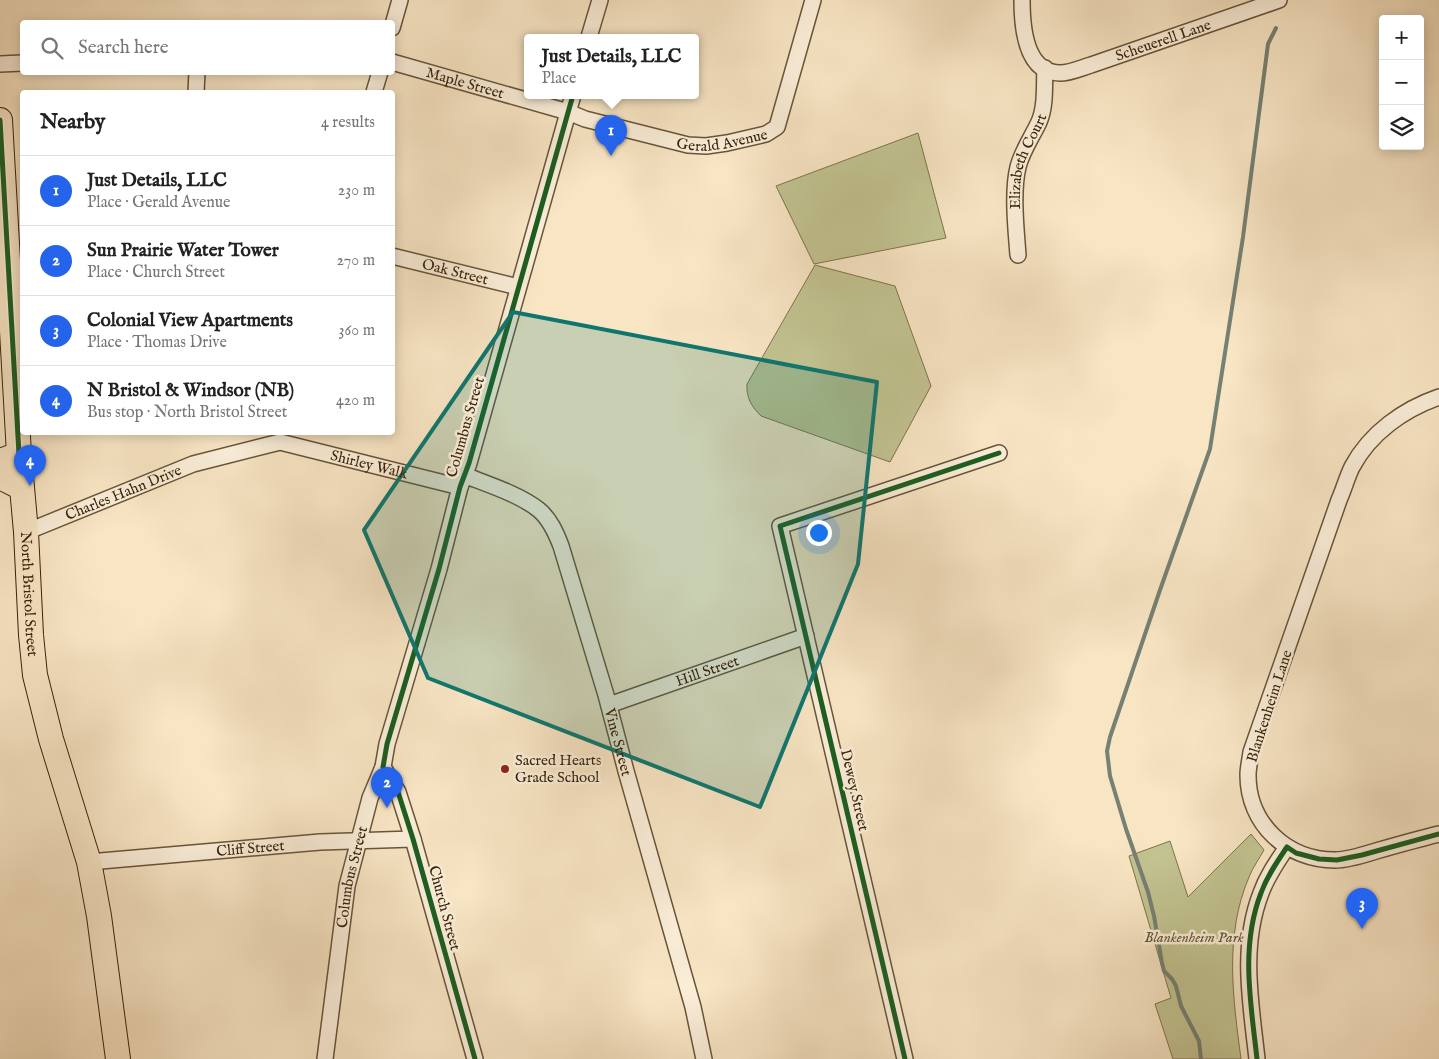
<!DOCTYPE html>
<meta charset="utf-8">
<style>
body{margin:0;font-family:"IM FELL English",serif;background:#f2f2f2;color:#222}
.controls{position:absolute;right:15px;top:15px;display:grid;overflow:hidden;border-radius:5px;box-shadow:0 2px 12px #0003}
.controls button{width:45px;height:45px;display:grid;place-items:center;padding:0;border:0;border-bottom:1px solid #e0e0e0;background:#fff;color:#222;font:25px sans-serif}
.you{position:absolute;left:818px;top:532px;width:18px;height:18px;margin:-12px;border:4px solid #fff;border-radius:50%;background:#1a73e8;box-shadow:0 0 0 8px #1a73e833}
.badge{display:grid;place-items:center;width:32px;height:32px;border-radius:50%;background:#2563eb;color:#fff;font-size:16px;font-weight:700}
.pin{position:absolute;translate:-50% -41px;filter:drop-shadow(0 1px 2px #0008)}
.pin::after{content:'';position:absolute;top:26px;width:18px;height:15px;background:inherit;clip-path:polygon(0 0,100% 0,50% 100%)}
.popup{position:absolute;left:524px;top:34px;width:175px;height:65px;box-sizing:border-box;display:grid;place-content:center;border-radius:5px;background:#fff;filter:drop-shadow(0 1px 4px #0005);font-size:16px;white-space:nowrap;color:#767676}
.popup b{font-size:19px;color:#222}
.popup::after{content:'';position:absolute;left:50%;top:100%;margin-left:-10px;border:10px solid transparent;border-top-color:#fff}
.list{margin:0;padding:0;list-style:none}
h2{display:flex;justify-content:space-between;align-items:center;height:65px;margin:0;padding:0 20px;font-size:21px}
h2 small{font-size:16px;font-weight:400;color:#767676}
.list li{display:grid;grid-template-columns:32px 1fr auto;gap:15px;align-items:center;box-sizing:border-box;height:70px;padding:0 20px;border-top:1px solid #e0e0e0}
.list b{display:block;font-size:19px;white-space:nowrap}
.list p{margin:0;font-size:16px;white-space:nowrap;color:#767676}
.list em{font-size:16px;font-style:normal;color:#767676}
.icon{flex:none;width:28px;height:28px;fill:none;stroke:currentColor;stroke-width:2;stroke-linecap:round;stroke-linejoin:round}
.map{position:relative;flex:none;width:1439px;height:1059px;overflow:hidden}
.search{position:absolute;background:#fff;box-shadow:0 2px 12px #0003;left:20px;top:20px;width:375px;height:55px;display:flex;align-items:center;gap:12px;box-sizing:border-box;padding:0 18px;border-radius:5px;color:#767676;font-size:19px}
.panel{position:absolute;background:#fff;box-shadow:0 2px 12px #0003;left:20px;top:90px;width:375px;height:345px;border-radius:5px}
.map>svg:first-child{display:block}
.green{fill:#c2c391;stroke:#7e734d}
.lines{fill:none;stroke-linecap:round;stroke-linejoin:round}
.stream{stroke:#768073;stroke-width:4}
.minor-casing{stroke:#695438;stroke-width:18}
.primary-casing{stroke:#392309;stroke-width:26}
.minor{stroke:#faeed9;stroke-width:15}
.primary{stroke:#f8e5c4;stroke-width:24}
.cycleway-casing{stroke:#faeed9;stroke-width:8}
.cycleway{stroke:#1b5e20;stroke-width:5}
.marked{fill:#0f766e;fill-opacity:0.2;stroke:#0f766e;stroke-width:4;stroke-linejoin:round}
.poi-dot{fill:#8f2418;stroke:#faeed9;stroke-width:2}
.labels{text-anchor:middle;stroke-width:5;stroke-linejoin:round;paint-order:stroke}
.street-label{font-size:15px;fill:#392309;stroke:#faeed9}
.poi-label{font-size:15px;fill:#392309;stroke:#faeed9;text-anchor:start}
.park-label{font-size:15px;font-style:italic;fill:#625332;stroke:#faeed9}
</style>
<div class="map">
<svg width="1439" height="1059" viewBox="0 0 1439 1059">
<rect width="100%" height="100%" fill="#f8e5c4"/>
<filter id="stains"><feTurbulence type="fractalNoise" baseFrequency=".004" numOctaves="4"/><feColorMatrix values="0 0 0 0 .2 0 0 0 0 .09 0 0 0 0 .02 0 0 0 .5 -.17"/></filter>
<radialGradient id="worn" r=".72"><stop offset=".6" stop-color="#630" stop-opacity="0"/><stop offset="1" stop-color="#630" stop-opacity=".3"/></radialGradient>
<path class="green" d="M 918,133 L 946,238 L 814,264 L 776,186 Z
M 815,265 L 895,286 L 931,386 L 890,462 L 761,416 C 752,407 746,398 747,384 Z
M 1251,834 L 1264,850 C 1259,859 1253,867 1249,877 C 1224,936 1233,998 1241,1059 L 1173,1059 L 1155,1004 L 1171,998 L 1129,856 L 1170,841 L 1188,897 Z"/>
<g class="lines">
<path class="stream" d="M 1201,1059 L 1199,1041 L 1181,1006 L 1176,986 L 1172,979 L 1164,971 L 1162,963 L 1154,916 L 1148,892 L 1126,829 L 1110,776 L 1107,751 L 1110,737 L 1160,590 L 1210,449 L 1243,237 L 1268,44 L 1276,28"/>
<defs>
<g id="minor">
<path id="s1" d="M 1022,0 C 1022,25 1025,73 1060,73 C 1070,73 1081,68 1091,65 L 1279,0"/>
<path d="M 392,28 L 400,0"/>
<path d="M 589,37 L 600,0"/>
<path id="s2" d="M 392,62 L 568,112 L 585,119 L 688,145 L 706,146 L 727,143 L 766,134 L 777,127 L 813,0"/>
<path d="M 0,64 L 22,63"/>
<path d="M 196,92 L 197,72"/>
<path d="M 374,92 L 380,72"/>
<path id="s3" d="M 1018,255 C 1016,229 1012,192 1018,167 C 1022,151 1032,137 1039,122 C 1046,106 1044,86 1045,68"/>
<path id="s4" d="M 392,256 L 518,287"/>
<path d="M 1439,397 C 1404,409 1370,433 1352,467 C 1347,477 1344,489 1339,500 L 1251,752 C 1250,760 1248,768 1248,775 C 1248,824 1287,860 1335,860 C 1348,860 1363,855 1376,851 C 1397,845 1418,839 1439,834"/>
<path id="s5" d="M 464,475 C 487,484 521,495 539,510 C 550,519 556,533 561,546 L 606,695 L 626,771 L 693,1007 L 704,1059"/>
<path id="s6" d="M 26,532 L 193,464 L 280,442 L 460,487"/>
<path id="s7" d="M 609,705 L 806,636"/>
<path d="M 383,767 L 398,792 L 413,839 L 475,1059"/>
<path id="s8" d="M 89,862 L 320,842 L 413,839"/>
<path id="s9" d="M 325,1059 L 347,886 L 370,798 L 383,767 L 387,744 L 439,569 L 460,487 L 469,463 L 573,95"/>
<path d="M 905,1059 L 780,526 L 999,453"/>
<path d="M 1257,1059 C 1251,1004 1240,947 1261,893 C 1267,876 1277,862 1287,847"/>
</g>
<g id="primary">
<path id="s10" d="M 0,120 L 19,454 L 26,532 L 31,635 L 35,675 L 51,739 L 89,862 L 99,916 L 118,1059"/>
<path d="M 0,461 L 19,454"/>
<path d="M 0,477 L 22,488"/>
</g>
</defs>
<use href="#minor" class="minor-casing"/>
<use href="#primary" class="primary-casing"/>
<use href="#minor" class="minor"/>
<use href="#primary" class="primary"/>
<defs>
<path id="cycleway" d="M 0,120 L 19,454
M 475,1059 L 413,839 L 398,792 L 383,767 L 387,744 L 439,569 L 460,487 L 469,463 L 573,95
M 905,1059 L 780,526 L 999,453
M 1257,1059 C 1251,1004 1240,947 1261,893 C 1267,876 1277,862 1287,847 L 1296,853 L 1319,859 L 1337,860 L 1362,855 L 1439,834"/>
</defs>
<use href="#cycleway" class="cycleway-casing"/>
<use href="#cycleway" class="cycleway"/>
</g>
<path class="marked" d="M 513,312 L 877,382 L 858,564 L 760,807 L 428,678 L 364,530 Z"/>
<circle class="poi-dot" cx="505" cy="769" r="5"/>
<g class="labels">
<g class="street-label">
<text dy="5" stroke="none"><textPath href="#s1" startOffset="200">Scheuerell Lane</textPath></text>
<text dy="5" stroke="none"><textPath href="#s2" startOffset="76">Maple Street</textPath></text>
<text dy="5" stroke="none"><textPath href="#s2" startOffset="342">Gerald Avenue</textPath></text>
<text dy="5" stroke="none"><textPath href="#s3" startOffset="96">Elizabeth Court</textPath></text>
<text dy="5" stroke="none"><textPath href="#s4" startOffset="65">Oak Street</textPath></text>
<text transform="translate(465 427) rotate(-74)" y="5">Columbus Street</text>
<text dy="5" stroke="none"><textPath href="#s6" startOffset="362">Shirley Walk</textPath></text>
<text dy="5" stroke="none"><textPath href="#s6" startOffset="105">Charles Hahn Drive</textPath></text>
<text dy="5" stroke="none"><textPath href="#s10" startOffset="475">North Bristol Street</textPath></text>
<text dy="5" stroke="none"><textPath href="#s7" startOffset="104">Hill Street</textPath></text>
<text transform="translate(1269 706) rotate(-72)" y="5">Blankenheim Lane</text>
<text dy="5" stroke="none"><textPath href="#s5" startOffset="330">Vine Street</textPath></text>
<text transform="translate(855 790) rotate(77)" y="5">Dewey Street</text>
<text dy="5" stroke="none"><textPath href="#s8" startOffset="162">Cliff Street</textPath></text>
<text dy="5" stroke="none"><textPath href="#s9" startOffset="184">Columbus Street</textPath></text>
<text transform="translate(445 908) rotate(75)" y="5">Church Street</text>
</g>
<g class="poi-label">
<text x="515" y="765">Sacred Hearts<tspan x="515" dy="17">Grade School</tspan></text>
</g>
<g class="park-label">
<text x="1194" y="942">Blankenheim Park</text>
</g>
</g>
<rect width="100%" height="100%" filter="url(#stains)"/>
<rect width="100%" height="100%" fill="url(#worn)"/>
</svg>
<div class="controls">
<button>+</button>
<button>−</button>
<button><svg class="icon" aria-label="layers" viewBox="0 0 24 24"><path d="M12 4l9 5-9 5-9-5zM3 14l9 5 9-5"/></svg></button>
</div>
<div class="you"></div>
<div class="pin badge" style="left:611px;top:156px">1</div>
<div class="popup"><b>Just Details, LLC</b>Place</div>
<div class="pin badge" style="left:387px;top:808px">2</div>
<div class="pin badge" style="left:1362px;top:929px">3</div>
<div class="pin badge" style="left:30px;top:486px">4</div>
<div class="search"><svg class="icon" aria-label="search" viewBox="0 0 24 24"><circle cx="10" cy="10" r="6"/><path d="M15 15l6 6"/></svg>Search here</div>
<section class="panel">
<h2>Nearby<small>4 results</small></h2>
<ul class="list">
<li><span class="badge">1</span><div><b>Just Details, LLC</b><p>Place · Gerald Avenue</p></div><em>230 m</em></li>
<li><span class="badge">2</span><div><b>Sun Prairie Water Tower</b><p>Place · Church Street</p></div><em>270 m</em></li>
<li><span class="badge">3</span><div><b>Colonial View Apartments</b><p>Place · Thomas Drive</p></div><em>360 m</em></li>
<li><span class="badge">4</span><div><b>N Bristol &amp; Windsor (NB)</b><p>Bus stop · North Bristol Street</p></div><em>420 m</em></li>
</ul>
</section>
</div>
